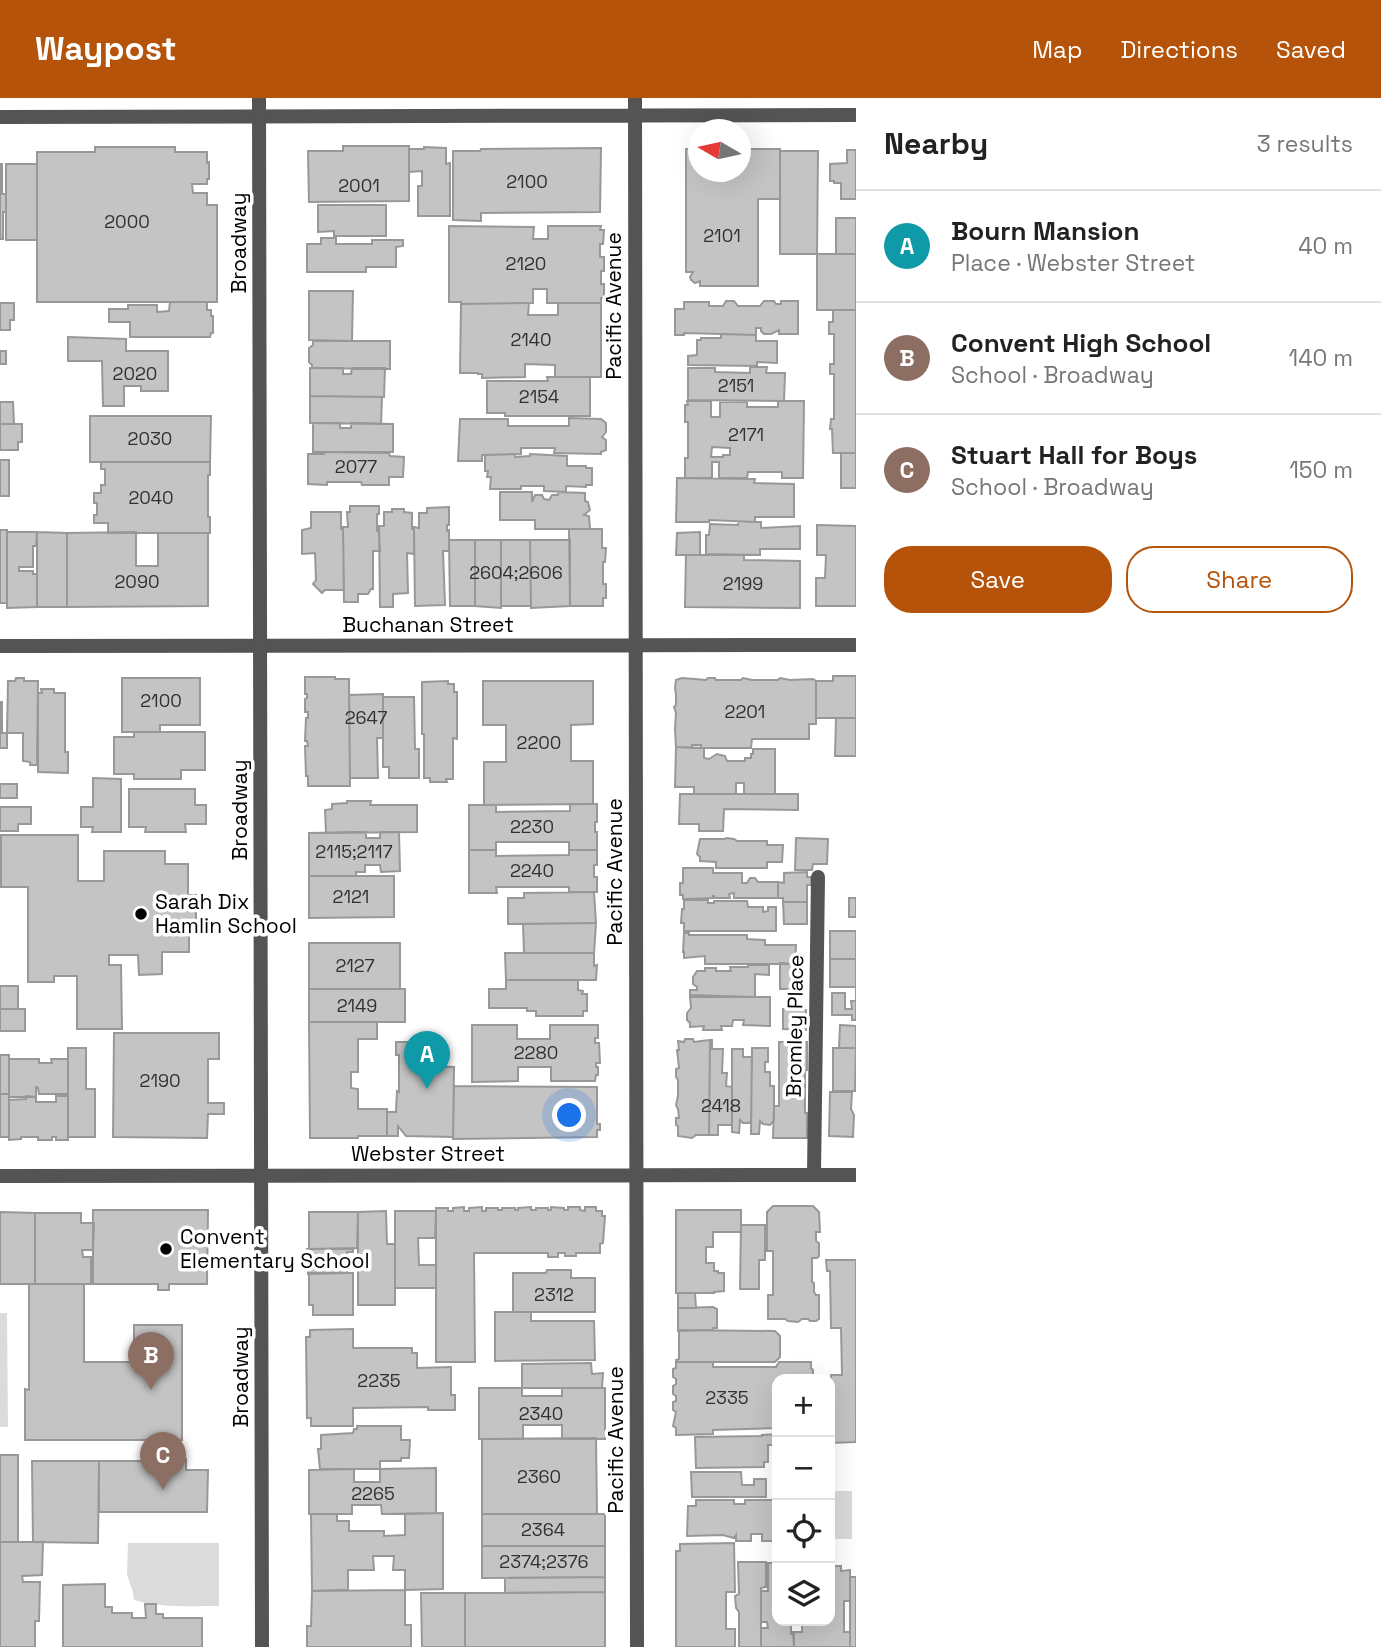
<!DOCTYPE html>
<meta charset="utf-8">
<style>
body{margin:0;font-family:"Space Grotesk",sans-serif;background:#f6f6f6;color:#222}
.controls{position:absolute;right:21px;bottom:21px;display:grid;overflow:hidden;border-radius:14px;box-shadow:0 7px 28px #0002}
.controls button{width:63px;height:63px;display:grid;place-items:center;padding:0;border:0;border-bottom:2px solid #e0e0e0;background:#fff;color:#222;font:35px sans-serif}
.compass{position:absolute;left:688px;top:21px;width:63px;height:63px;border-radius:50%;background:#fff;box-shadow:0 7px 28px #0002;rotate:279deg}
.you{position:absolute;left:570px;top:1018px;width:24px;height:24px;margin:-18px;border:5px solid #fff;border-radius:50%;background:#1a73e8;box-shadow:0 0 0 10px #1a73e833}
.badge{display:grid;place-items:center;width:46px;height:46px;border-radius:50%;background:#b45309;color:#fff;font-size:23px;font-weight:700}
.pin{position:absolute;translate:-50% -58px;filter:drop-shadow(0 2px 4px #0008)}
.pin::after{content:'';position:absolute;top:37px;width:24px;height:21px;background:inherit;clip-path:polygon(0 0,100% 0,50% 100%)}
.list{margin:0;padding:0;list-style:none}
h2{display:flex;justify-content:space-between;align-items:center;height:91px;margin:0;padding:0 28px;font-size:30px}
h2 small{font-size:23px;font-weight:400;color:#767676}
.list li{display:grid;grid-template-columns:46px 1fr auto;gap:21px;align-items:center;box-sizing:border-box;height:112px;padding:0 28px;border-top:2px solid #e0e0e0}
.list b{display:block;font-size:26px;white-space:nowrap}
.list p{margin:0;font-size:23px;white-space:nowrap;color:#767676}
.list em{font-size:23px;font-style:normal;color:#767676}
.actions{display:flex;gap:14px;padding:21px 28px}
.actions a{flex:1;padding:16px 0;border:2px solid #b45309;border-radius:28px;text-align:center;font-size:24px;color:#b45309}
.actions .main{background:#b45309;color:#fff}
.icon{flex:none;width:38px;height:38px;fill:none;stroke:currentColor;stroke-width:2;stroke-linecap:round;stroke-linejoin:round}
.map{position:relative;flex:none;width:856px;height:1549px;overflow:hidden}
header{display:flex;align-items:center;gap:42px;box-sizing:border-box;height:98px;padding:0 35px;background:#b45309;color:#fff}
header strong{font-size:33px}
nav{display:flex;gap:38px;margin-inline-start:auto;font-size:24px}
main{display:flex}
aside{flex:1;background:#fff}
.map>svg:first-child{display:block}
.green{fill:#dbdbdb}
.building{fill:#c4c4c4;stroke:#989898;stroke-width:2;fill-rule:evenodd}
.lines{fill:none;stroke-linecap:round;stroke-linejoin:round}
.service{stroke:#545454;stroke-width:14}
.minor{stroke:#545454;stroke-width:14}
.tertiary{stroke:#545454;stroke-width:14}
.poi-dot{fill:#000;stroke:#fff;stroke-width:2.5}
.labels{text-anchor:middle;stroke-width:7;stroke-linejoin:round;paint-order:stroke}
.number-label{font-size:18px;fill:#313131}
.street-label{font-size:21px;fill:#000;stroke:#fff}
.poi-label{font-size:21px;fill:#000;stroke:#fff;text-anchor:start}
</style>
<header>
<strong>Waypost</strong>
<nav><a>Map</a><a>Directions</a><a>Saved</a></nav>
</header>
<main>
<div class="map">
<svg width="856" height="1549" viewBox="0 0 856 1549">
<rect width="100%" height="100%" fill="#fff"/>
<path class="green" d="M 0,1215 L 7,1215 L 8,1329 L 0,1329 Z
M 852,1393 L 852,1441 L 830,1441 L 830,1393 Z
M 128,1445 L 219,1445 L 219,1508 C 192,1508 160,1510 134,1502 L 133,1494 L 127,1477 Z"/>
<path class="building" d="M 343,48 L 409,48 L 409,103 L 309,104 L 308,53 L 343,53 Z
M 95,49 L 175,49 L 175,54 L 207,54 L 207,65 L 209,64 L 209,81 L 207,81 L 207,86 L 192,86 L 193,95 L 207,95 L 207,107 L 217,107 L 217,204 L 37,204 L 37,54 L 95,54 Z
M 424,49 L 446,50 L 446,66 L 450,65 L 450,118 L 418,118 L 418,88 L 422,88 L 422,73 L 409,74 L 409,51 L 424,51 Z
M 601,50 L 600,114 L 481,115 L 481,123 L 453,122 L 453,53 L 480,53 L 481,51 Z
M 686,51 L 698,51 L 698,74 L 740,74 L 740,51 L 780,51 L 780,101 L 758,101 L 758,188 L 700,188 L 700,183 L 695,185 L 691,182 L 690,179 L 693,174 L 686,174 Z
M 847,52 L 856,52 L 856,101 L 841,101 L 841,85 L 834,85 L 834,83 L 830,83 L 830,66 L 847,65 Z
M 780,53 L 818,53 L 817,156 L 780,156 Z
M 0,66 L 2,66 L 2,96 L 6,96 L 6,114 L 3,114 L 3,141 L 0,141 Z
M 6,66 L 37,66 L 37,142 L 6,142 Z
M 318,107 L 386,107 L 386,138 L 334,138 L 334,133 L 318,134 Z
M 836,120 L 856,120 L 856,156 L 836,156 Z
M 449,128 L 534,129 L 533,141 L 548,141 L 548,128 L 601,128 L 600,132 L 604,132 L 603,146 L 600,146 L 600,159 L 604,159 L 604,173 L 601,173 L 601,186 L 604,186 L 604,200 L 601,200 L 601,205 L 547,205 L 547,191 L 533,191 L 533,205 L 461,206 L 461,204 L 449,204 Z
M 321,140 L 336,140 L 336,146 L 372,146 L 372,142 L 403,142 L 403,148 L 396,149 L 396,169 L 366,169 L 366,174 L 307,174 L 307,146 L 321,146 Z
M 817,156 L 856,156 L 856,212 L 817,212 Z
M 309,193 L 353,193 L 352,243 L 309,242 Z
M 726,203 L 734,203 L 738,208 L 760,208 L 764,203 L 774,203 L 776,206 L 781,206 L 781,203 L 798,203 L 798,236 L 779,236 L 779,232 L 771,236 L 764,236 L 761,233 L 761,230 L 756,230 L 756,237 L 684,235 L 684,237 L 675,237 L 675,211 L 684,211 L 684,204 L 709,204 L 709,208 L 723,208 Z
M 170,204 L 207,204 L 207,212 L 211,212 L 211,218 L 213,218 L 213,235 L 211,235 L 210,239 L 130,239 L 130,224 L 109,224 L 109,211 L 128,211 L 128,207 L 157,207 L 157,214 L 169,213 Z
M 0,205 L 14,205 L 14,222 L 10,222 L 10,232 L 0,232 Z
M 529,205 L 528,217 L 558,217 L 558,205 L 601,205 L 601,279 L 555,279 L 555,267 L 525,266 L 525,279 L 482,280 L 482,276 L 478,276 L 478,275 L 460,275 L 461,206 Z
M 833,212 L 856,212 L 856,355 L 833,355 L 832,331 L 830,331 L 831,321 L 834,321 L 834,276 L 830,276 L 830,266 L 834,266 L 834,236 L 829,236 L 829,224 L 833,224 Z
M 721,236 L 756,237 L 756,243 L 777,243 L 777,265 L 757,264 L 757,268 L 688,267 L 688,258 L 697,257 L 697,242 L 701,242 L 701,240 L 721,240 Z
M 68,239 L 126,241 L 126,253 L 168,253 L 168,293 L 141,293 L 141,288 L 124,288 L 124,308 L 103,308 L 102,263 L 68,263 Z
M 313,243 L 390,243 L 390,271 L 312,270 L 312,267 L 309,264 L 309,250 L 313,247 Z
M 0,253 L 6,253 L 6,266 L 0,266 Z
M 750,269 L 767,269 L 766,275 L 785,275 L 784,303 L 688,302 L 688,270 L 715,270 L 715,274 L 750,275 Z
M 310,270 L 343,270 L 343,276 L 351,276 L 352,270 L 385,270 L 384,299 L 310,298 Z
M 547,279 L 590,279 L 590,318 L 505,318 L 505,315 L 487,315 L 487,283 L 548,283 Z
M 310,298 L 382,299 L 381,326 L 310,325 Z
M 687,303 L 711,303 L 711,319 L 720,319 L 720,304 L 747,304 L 747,309 L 778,309 L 778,303 L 804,303 L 803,380 L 782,380 L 782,374 L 748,374 L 747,380 L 719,380 L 719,364 L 712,364 L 712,380 L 685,380 L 685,360 L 688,360 L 688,324 L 685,324 L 685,307 L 688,307 ZM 712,349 L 730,350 L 730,357 L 723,357 L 723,359 L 711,359 Z
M 0,304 L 13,304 L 14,326 L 0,326 Z
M 90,318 L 211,318 L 210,364 L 90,364 Z
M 569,320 L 601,321 L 606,325 L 606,334 L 602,339 L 606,342 L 606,352 L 601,354 L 601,356 L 554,355 L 555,350 L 521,350 L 521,356 L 482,357 L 482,363 L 458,363 L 460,321 L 508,321 L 508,328 L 569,328 Z
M 313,325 L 340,325 L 340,330 L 351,330 L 351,325 L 393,326 L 393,354 L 313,354 Z
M 0,326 L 22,326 L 22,344 L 18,344 L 18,352 L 0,352 Z
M 324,354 L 389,355 L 390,358 L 404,359 L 403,379 L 389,379 L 389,387 L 362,387 L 361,384 L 327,384 L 327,387 L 308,386 L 308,356 L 324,356 Z
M 841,355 L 856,355 L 856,390 L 841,390 Z
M 515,356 L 515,359 L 530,358 L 530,356 L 567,358 L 567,368 L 586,368 L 586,370 L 592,370 L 592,387 L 586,387 L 586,389 L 566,388 L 566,394 L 544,393 L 544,388 L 521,388 L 521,391 L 490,391 L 491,379 L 487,379 L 488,373 L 485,373 L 485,357 Z
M 0,362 L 9,362 L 9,398 L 0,398 Z
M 101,364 L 210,364 L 210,377 L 208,377 L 208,419 L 210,419 L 210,435 L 108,435 L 108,425 L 94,425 L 94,417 L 97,417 L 97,405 L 94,405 L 94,395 L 101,395 L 101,387 L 105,387 L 105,371 L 101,371 Z
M 677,380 L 755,381 L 754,385 L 794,386 L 794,419 L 755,419 L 755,424 L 709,422 L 709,424 L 676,424 Z
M 500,394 L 532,394 L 532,404 L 535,397 L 542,397 L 544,401 L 549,402 L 552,397 L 558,397 L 558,394 L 585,395 L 585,403 L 588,404 L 590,412 L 584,417 L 589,418 L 590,431 L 535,431 L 535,422 L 500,422 Z
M 350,408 L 379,408 L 379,416 L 377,416 L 377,433 L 379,433 L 380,453 L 373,453 L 373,491 L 371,491 L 368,496 L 358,496 L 358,504 L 344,504 L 343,429 L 348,429 L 347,414 L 350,414 Z
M 449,409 L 449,427 L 447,427 L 447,433 L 449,432 L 449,453 L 443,453 L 445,507 L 415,508 L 414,429 L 419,430 L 419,415 L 427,415 L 427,410 Z
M 392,411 L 404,411 L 404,414 L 412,415 L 412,431 L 414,431 L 414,456 L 407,455 L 408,495 L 393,496 L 393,509 L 380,509 L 379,428 L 384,428 L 384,414 L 392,414 Z
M 311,414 L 341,414 L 341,431 L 343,431 L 344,492 L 325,492 L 322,495 L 313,486 L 316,482 L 315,455 L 302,456 L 302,432 L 311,430 Z
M 738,424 L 761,424 L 761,430 L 800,428 L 800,451 L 760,451 L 760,457 L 706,456 L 706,437 L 709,437 L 710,426 L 738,427 Z
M 817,427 L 856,428 L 856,508 L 816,508 L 816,480 L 825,480 L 826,457 L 817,457 Z
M 569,431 L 602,431 L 602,450 L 606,450 L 605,464 L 603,464 L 603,486 L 606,486 L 606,500 L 603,500 L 603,508 L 570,508 Z
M 0,432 L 7,432 L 7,505 L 0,505 Z
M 7,434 L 37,434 L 36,448 L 33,448 L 33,469 L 19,469 L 19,473 L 33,473 L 33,476 L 37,476 L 37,509 L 7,510 Z
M 37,434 L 67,435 L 67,509 L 37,509 Z
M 136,434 L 136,468 L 158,468 L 158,435 L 208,435 L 208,508 L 67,509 L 67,435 Z
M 700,434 L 700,457 L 676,457 L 677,435 Z
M 449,442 L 475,442 L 475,508 L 450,508 Z
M 475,442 L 501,442 L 501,510 L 475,508 Z
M 501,442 L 530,442 L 531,508 L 501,508 Z
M 530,442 L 570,442 L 570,508 L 531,510 Z
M 686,457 L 744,457 L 744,462 L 800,463 L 800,510 L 685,509 Z
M 833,578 L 856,578 L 856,620 L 816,620 L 816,583 L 833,583 Z
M 305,579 L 335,579 L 335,581 L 349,581 L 350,688 L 308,688 L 308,678 L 306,678 L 305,648 L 308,648 L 307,643 L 305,643 L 306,620 L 308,620 L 308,614 L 305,614 L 305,601 L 307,600 L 307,596 L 305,596 Z
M 16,580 L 24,580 L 24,583 L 38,583 L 37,667 L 30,667 L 30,664 L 23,663 L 23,635 L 7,635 L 8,583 L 15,583 Z
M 122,580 L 200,580 L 200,627 L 160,627 L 160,634 L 122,634 Z
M 682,580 L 706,582 L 708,580 L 715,580 L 716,582 L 741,582 L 743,580 L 752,582 L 778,582 L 780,580 L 790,582 L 813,581 L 816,583 L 816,626 L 809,626 L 809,641 L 752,641 L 751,650 L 701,650 L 701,647 L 692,647 L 692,650 L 676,649 L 675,631 L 676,615 L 674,609 L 676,607 L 676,597 L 675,590 L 676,582 Z
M 448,583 L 448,586 L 454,586 L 454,594 L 457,594 L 457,641 L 453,640 L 453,681 L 446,681 L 447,684 L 430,684 L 430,680 L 424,680 L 424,636 L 422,636 L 422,584 Z
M 483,583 L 593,583 L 593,626 L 571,627 L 571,663 L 593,663 L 593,706 L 484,707 L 484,664 L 506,664 L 506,627 L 483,627 Z
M 41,591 L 54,591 L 54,595 L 65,595 L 65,654 L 68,654 L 68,675 L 38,674 L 38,595 L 42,595 Z
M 383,596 L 383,640 L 377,640 L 378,680 L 350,680 L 349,597 Z
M 383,599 L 414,599 L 415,651 L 419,651 L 419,680 L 389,680 L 389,669 L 383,669 Z
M 0,604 L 2,604 L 2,635 L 7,635 L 7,650 L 0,650 Z
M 836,620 L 856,620 L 856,658 L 835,658 Z
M 134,634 L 205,634 L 205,672 L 181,672 L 181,681 L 134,681 L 134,676 L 114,676 L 114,639 L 134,639 Z
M 676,649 L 704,650 L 704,660 L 709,661 L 717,656 L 725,658 L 727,663 L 745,663 L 745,660 L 751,660 L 751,656 L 753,656 L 753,651 L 775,651 L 775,696 L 744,696 L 744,685 L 736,685 L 736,696 L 694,696 L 694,689 L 675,689 Z
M 93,680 L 121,681 L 121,734 L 92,734 L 93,729 L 81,729 L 81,709 L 93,709 Z
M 0,686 L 17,686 L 17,700 L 0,700 Z
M 129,691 L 195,691 L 195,707 L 206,707 L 206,726 L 185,726 L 186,734 L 145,734 L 146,729 L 129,729 Z
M 680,696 L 798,696 L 798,712 L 724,711 L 723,733 L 699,733 L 699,726 L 679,726 Z
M 347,703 L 371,703 L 370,707 L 417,707 L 417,734 L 326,735 L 325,712 L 332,711 L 332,706 L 347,705 Z
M 570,706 L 597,706 L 597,724 L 595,724 L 595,734 L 597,734 L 597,752 L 569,752 L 569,744 L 496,744 L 496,752 L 469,752 L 469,707 L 496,707 L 496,714 L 570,713 Z
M 0,709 L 31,709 L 31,726 L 18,726 L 18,733 L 0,733 Z
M 366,734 L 366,740 L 380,740 L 380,734 L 399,734 L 400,773 L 381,774 L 380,767 L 365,767 L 365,774 L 356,774 L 356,778 L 309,778 L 309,735 Z
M 1,737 L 78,737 L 78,783 L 104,783 L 104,753 L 165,753 L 165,766 L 188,766 L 188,797 L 196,797 L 196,825 L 189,825 L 189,854 L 162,854 L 162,876 L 139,877 L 138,857 L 109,857 L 109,867 L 121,867 L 122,931 L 77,931 L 77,878 L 54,878 L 54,884 L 28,884 L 28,789 L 1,789 Z
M 726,740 L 734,741 L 737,743 L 767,743 L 767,747 L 783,747 L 782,764 L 767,764 L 767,770 L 716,770 L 716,764 L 700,763 L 700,759 L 697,756 L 700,741 L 725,741 Z
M 796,740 L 828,741 L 827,766 L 813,766 L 812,772 L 795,772 Z
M 469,752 L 496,752 L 496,758 L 569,757 L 569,752 L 597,752 L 597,767 L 594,767 L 594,779 L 597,779 L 597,794 L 569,794 L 569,789 L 496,789 L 497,795 L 469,795 Z
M 683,770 L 713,770 L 713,775 L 742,775 L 742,785 L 747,785 L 750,780 L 755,780 L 758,784 L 778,784 L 778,800 L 734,800 L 734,795 L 729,796 L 730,800 L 715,800 L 714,798 L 713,798 L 713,800 L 683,801 L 683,797 L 680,797 L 680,785 L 683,785 Z
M 807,774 L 807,779 L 811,779 L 811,787 L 807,787 L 807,804 L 783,804 L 783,800 L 778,800 L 778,784 L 784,785 L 784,775 Z
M 309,778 L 394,778 L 394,819 L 309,820 Z
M 594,794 L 596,825 L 508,826 L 508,800 L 524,800 L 524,795 Z
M 849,800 L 856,800 L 856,819 L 849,819 Z
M 684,802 L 708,802 L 708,805 L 714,805 L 714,803 L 747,803 L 748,809 L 763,809 L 763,814 L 768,813 L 768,809 L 776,809 L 776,833 L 684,833 L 684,825 L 681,825 L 682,811 L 684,811 Z
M 783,804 L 807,804 L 807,826 L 784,826 Z
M 596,825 L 594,855 L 524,855 L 523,826 Z
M 830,833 L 856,833 L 856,861 L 830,861 Z
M 684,835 L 689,835 L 689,837 L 747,837 L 747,841 L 765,842 L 765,847 L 796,847 L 795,866 L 705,866 L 705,858 L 684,860 L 684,854 L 683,854 Z
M 309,845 L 400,845 L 400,891 L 309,891 Z
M 505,855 L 594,855 L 594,868 L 597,867 L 596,882 L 506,882 Z
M 830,861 L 856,861 L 856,889 L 830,889 Z
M 780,865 L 795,866 L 795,871 L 801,871 L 800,891 L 780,891 Z
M 748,867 L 769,867 L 769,877 L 755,876 L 755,899 L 690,897 L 690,892 L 697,892 L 697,889 L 693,886 L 693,879 L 697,873 L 705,873 L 705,870 L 716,870 L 716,873 L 731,873 L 730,869 L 748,869 Z
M 506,882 L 578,882 L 578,892 L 583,893 L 582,896 L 587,896 L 587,913 L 583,913 L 583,918 L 536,918 L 536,913 L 527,913 L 527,910 L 489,910 L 489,891 L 506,891 Z
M 0,888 L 18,888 L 18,911 L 0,911 Z
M 856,890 L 856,922 L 852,922 L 852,917 L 832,917 L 832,895 L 845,895 L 845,911 L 852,911 L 851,903 L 856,903 Z
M 309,891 L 405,891 L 405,924 L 309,924 Z
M 690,899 L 770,899 L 770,928 L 743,927 L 744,922 L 733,922 L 732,928 L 721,928 L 722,932 L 703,932 L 704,928 L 690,929 L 690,925 L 687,922 L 687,915 L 691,910 Z
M 0,911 L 25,911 L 25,933 L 0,933 Z
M 783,911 L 806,912 L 806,932 L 783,931 Z
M 309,924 L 377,924 L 377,941 L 358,941 L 358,974 L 351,974 L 351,990 L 358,991 L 358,1011 L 387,1011 L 387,1038 L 358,1038 L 358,1040 L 310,1040 Z
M 472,927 L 517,927 L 517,941 L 550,941 L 550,927 L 598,927 L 598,940 L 595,940 L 595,945 L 599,945 L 600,965 L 596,965 L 596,969 L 598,969 L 598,977 L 596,977 L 595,983 L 551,983 L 551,969 L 518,969 L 518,983 L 472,984 Z
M 840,927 L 856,928 L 856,950 L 839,950 Z
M 114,935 L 219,935 L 219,961 L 208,961 L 208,1005 L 224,1005 L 224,1016 L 208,1016 L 207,1040 L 113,1039 Z
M 685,941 L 693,941 L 694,944 L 710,942 L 709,1037 L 696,1037 L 692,1040 L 678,1038 L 678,1028 L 676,1027 L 676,1020 L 679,1020 L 678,1011 L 676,1007 L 678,998 L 678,982 L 676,979 L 676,971 L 679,970 L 677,952 L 679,952 L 678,943 L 684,944 Z
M 710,942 L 712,942 L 712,951 L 723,951 L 722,975 L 727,975 L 726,988 L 732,989 L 732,1027 L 718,1027 L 718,1037 L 709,1037 Z
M 396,944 L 425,944 L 425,968 L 454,969 L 453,1039 L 406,1038 L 398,1028 L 398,1038 L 387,1038 L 387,1014 L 396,1014 L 397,993 L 399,994 L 399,957 L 396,957 Z
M 779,944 L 807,944 L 807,972 L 805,972 L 805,1015 L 807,1015 L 807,1040 L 773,1040 L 774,1008 L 779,1008 Z
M 68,950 L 86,950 L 86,991 L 95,991 L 95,1039 L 68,1039 Z
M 752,950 L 768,950 L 768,964 L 765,964 L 765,974 L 770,974 L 770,988 L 774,988 L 774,1022 L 770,1027 L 763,1026 L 760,1023 L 759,1036 L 751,1036 Z
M 833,950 L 856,950 L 855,993 L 833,993 Z
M 732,951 L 743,951 L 743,959 L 752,959 L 751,1023 L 749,1025 L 743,1025 L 740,1022 L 739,1035 L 732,1034 Z
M 0,957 L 9,957 L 9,996 L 0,996 Z
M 9,961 L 39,961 L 39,965 L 52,965 L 51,961 L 68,961 L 68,996 L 39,996 L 38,990 L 36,989 L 36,999 L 9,999 Z
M 454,988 L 597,989 L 597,1026 L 600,1026 L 600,1032 L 597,1032 L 597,1039 L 453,1041 Z
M 830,994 L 852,994 L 851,1011 L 854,1017 L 853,1039 L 829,1038 Z
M 0,996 L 9,996 L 9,1039 L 0,1039 Z
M 26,998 L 36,999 L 36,1004 L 56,1004 L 56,998 L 68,998 L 68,1042 L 56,1042 L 56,1039 L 52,1039 L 52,1042 L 38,1042 L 38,1039 L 21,1039 L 21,1041 L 9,1042 L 9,1002 L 26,1001 Z
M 773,1108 L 813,1108 L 819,1114 L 820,1134 L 816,1134 L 816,1143 L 819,1145 L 819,1158 L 817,1160 L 812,1160 L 812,1184 L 814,1185 L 814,1194 L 816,1197 L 819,1197 L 819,1221 L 816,1223 L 810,1223 L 808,1221 L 802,1221 L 798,1224 L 788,1223 L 785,1221 L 768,1221 L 768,1197 L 773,1197 L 773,1153 L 767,1153 L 767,1114 Z
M 464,1109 L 464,1113 L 469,1113 L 469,1110 L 482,1109 L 482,1113 L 486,1113 L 486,1110 L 498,1110 L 498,1112 L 502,1112 L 502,1110 L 515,1110 L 515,1112 L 518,1112 L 518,1110 L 531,1109 L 531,1112 L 536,1112 L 536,1110 L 548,1110 L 548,1112 L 551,1112 L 551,1109 L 564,1110 L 564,1112 L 568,1112 L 568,1109 L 580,1109 L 580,1112 L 585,1113 L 585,1109 L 596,1109 L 596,1113 L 602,1113 L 602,1118 L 605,1118 L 603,1145 L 600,1146 L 600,1155 L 576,1155 L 576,1158 L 565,1158 L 565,1155 L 558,1155 L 558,1159 L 548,1159 L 548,1155 L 474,1155 L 475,1264 L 436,1264 L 436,1110 L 448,1110 L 448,1113 L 453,1113 L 453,1110 Z
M 93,1112 L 208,1112 L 207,1186 L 169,1186 L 169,1192 L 158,1192 L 158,1186 L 93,1186 Z
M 676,1112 L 741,1112 L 741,1134 L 713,1134 L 713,1149 L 706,1149 L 706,1165 L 714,1165 L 714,1173 L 718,1173 L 718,1175 L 724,1175 L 724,1193 L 714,1194 L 714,1195 L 676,1195 Z
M 386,1113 L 387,1146 L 395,1146 L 395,1207 L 358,1207 L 358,1114 Z
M 395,1113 L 436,1113 L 435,1140 L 418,1140 L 419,1167 L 436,1167 L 436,1190 L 395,1190 Z
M 0,1114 L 35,1115 L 35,1186 L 0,1186 Z
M 309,1114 L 358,1114 L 357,1150 L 309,1151 Z
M 35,1115 L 81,1115 L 81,1125 L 94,1125 L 93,1152 L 82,1152 L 83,1159 L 91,1159 L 91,1186 L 35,1186 Z
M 741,1127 L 765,1127 L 765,1162 L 759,1162 L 759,1191 L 740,1191 Z
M 307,1151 L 353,1151 L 353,1154 L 347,1154 L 347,1175 L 308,1176 Z
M 826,1162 L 856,1162 L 856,1344 L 830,1345 L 831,1277 L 842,1277 L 841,1230 L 831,1230 L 830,1173 L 827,1173 Z
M 547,1172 L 571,1172 L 571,1180 L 595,1180 L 595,1214 L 513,1214 L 513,1175 L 546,1175 Z
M 309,1175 L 353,1175 L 353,1217 L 313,1217 L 313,1207 L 309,1207 Z
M 29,1186 L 84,1186 L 84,1264 L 134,1264 L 134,1227 L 182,1227 L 182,1342 L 25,1342 L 25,1291 L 29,1292 Z
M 678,1195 L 695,1195 L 696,1210 L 678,1210 Z
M 713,1209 L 717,1211 L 717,1230 L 713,1230 L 713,1232 L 678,1233 L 678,1210 Z
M 495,1214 L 531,1214 L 531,1223 L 594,1223 L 595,1262 L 495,1263 Z
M 353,1231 L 353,1250 L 412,1250 L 412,1255 L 417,1255 L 417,1270 L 451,1269 L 451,1297 L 455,1297 L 455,1312 L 428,1312 L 428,1309 L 353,1310 L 353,1328 L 311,1328 L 311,1320 L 307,1320 L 306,1239 L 310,1239 L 310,1232 Z
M 679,1232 L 775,1233 L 780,1238 L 780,1259 L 775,1264 L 676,1264 L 676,1262 L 679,1261 Z
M 676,1264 L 713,1264 L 713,1269 L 776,1269 L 779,1264 L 811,1264 L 811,1270 L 813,1272 L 813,1278 L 810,1278 L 811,1281 L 777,1281 L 777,1336 L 776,1330 L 713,1332 L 713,1336 L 676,1337 L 676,1330 L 673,1328 L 676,1314 L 673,1312 L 673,1304 L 676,1303 L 676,1298 L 673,1296 L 673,1288 L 676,1286 L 676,1281 L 673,1279 L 673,1271 L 676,1270 Z
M 591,1265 L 592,1276 L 603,1275 L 602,1290 L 522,1290 L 522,1266 Z
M 479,1290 L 522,1290 L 522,1298 L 562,1298 L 562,1290 L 605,1290 L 605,1341 L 562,1341 L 562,1327 L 523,1327 L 523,1341 L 479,1341 Z
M 357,1328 L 401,1328 L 401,1342 L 410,1342 L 409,1360 L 401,1360 L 401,1363 L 380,1363 L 380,1371 L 320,1371 L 318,1351 L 321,1351 L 321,1337 L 353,1335 L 354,1331 L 357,1331 Z
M 776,1336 L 777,1347 L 768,1347 L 768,1364 L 764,1364 L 764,1369 L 696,1370 L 695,1339 L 762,1338 L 762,1337 Z
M 596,1340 L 597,1416 L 482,1416 L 482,1341 Z
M 0,1357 L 18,1357 L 18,1444 L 0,1444 Z
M 142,1359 L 155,1359 L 155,1363 L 186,1361 L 186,1372 L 208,1372 L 207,1414 L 99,1414 L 99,1363 L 142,1363 Z
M 32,1363 L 99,1363 L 98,1445 L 33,1444 Z
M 436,1370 L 436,1415 L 382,1416 L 381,1407 L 352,1407 L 352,1416 L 309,1416 L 309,1372 L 354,1371 L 354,1384 L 380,1384 L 380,1371 Z
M 691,1374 L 741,1374 L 742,1387 L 754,1387 L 754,1381 L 766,1381 L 766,1399 L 692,1399 Z
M 696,1402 L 734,1402 L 734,1406 L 745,1406 L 745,1402 L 777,1402 L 777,1443 L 762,1443 L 762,1436 L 751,1436 L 751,1443 L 736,1443 L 736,1437 L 734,1440 L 723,1437 L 687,1438 L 688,1408 L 696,1408 Z
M 443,1415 L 443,1491 L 405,1492 L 405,1472 L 393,1472 L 394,1458 L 373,1458 L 374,1472 L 348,1472 L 348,1492 L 312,1493 L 311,1416 L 337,1416 L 337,1423 L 349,1423 L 349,1433 L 384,1433 L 384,1438 L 405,1437 L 405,1416 Z
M 482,1416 L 605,1416 L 605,1448 L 482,1448 Z
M 0,1444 L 43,1444 L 42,1477 L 22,1478 L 23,1484 L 40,1484 L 39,1523 L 35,1523 L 35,1549 L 0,1549 Z
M 734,1445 L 735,1494 L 726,1494 L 726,1531 L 735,1531 L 735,1549 L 676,1549 L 676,1453 L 680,1453 L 680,1446 Z
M 482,1448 L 605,1448 L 605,1479 L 482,1480 Z
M 738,1464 L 766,1464 L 766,1489 L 761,1490 L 761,1549 L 739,1549 L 739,1514 L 736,1510 L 735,1498 L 739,1496 Z
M 768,1465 L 777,1465 L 777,1523 L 791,1523 L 791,1536 L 794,1536 L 794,1549 L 761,1549 L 761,1530 L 768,1530 L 767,1524 L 761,1524 L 761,1493 L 768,1493 Z
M 830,1468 L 841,1468 L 841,1473 L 850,1472 L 850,1503 L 844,1503 L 844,1534 L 850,1534 L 850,1549 L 794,1549 L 793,1534 L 802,1534 L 802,1523 L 830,1523 Z
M 605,1479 L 605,1494 L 505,1495 L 505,1480 Z
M 850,1479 L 856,1479 L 856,1549 L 850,1549 Z
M 105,1486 L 105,1509 L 112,1509 L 112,1515 L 132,1515 L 132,1520 L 146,1520 L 145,1506 L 156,1506 L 156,1516 L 163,1516 L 163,1520 L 202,1520 L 202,1549 L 63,1549 L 63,1487 Z
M 405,1492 L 405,1527 L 411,1527 L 411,1549 L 307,1549 L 307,1528 L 311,1528 L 312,1493 Z
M 605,1494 L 605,1549 L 465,1549 L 465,1495 Z
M 421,1495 L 465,1495 L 465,1549 L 422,1549 Z"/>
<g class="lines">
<path class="service" d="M 814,1076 L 818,779"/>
<path class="minor" d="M 635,0 L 637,1549
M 0,19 L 856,17
M 0,548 L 856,547
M 0,1078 L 856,1077"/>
<path class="tertiary" d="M 259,0 L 262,1549"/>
</g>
<g class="poi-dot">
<circle cx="141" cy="816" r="7"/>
<circle cx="166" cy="1151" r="7"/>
</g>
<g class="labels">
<g class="number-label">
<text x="527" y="90">2100</text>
<text x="359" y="94">2001</text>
<text x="127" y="130">2000</text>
<text x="722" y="144">2101</text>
<text x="526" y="172">2120</text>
<text x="531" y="248">2140</text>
<text x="135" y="282">2020</text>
<text x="736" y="294">2151</text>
<text x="539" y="305">2154</text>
<text x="746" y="343">2171</text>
<text x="150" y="347">2030</text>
<text x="356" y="375">2077</text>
<text x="151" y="406">2040</text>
<text x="516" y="481">2604;2606</text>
<text x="137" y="490">2090</text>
<text x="743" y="492">2199</text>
<text x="161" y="609">2100</text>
<text x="745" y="620">2201</text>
<text x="366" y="626">2647</text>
<text x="539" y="651">2200</text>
<text x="532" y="735">2230</text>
<text x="354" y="760">2115;2117</text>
<text x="532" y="779">2240</text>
<text x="351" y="805">2121</text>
<text x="355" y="874">2127</text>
<text x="357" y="914">2149</text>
<text x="536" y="961">2280</text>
<text x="160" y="989">2190</text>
<text x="721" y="1014">2418</text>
<text x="554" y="1203">2312</text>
<text x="379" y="1289">2235</text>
<text x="727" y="1306">2335</text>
<text x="541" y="1322">2340</text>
<text x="539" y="1385">2360</text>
<text x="373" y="1402">2265</text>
<text x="543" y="1438">2364</text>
<text x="544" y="1470">2374;2376</text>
</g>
<g class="street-label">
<text transform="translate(239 145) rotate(-90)" y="7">Broadway</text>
<text transform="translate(614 208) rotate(-90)" y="7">Pacific Avenue</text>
<text x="428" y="534">Buchanan Street</text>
<text transform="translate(240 712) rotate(-90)" y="7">Broadway</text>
<text transform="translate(615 774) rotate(-90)" y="7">Pacific Avenue</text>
<text transform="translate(795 928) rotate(-89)" y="7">Bromley Place</text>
<text x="428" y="1063">Webster Street</text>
<text transform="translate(241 1279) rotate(-90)" y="7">Broadway</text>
<text transform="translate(616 1342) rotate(-90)" y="7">Pacific Avenue</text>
</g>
<g class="poi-label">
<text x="155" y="811">Sarah Dix<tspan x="155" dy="24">Hamlin School</tspan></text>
<text x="180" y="1146">Convent<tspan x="180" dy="24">Elementary School</tspan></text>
</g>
</g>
</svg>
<div class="controls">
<button>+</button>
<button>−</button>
<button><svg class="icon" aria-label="locate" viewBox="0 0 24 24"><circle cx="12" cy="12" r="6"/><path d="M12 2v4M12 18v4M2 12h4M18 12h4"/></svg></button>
<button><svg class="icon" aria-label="layers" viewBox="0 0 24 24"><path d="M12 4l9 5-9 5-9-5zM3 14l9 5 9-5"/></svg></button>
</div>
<svg class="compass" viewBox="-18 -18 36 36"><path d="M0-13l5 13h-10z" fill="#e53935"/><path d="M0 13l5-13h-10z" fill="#767676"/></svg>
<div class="you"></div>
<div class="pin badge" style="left:427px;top:991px;background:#0f9aa8">A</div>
<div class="pin badge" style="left:151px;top:1292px;background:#8d6e63">B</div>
<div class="pin badge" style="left:163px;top:1392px;background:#8d6e63">C</div>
</div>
<aside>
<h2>Nearby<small>3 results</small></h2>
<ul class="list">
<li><span class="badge" style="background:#0f9aa8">A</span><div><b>Bourn Mansion</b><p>Place · Webster Street</p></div><em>40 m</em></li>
<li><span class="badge" style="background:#8d6e63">B</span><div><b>Convent High School</b><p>School · Broadway</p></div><em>140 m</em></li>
<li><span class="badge" style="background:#8d6e63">C</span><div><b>Stuart Hall for Boys</b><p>School · Broadway</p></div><em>150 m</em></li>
</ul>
<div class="actions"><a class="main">Save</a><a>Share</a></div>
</aside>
</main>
